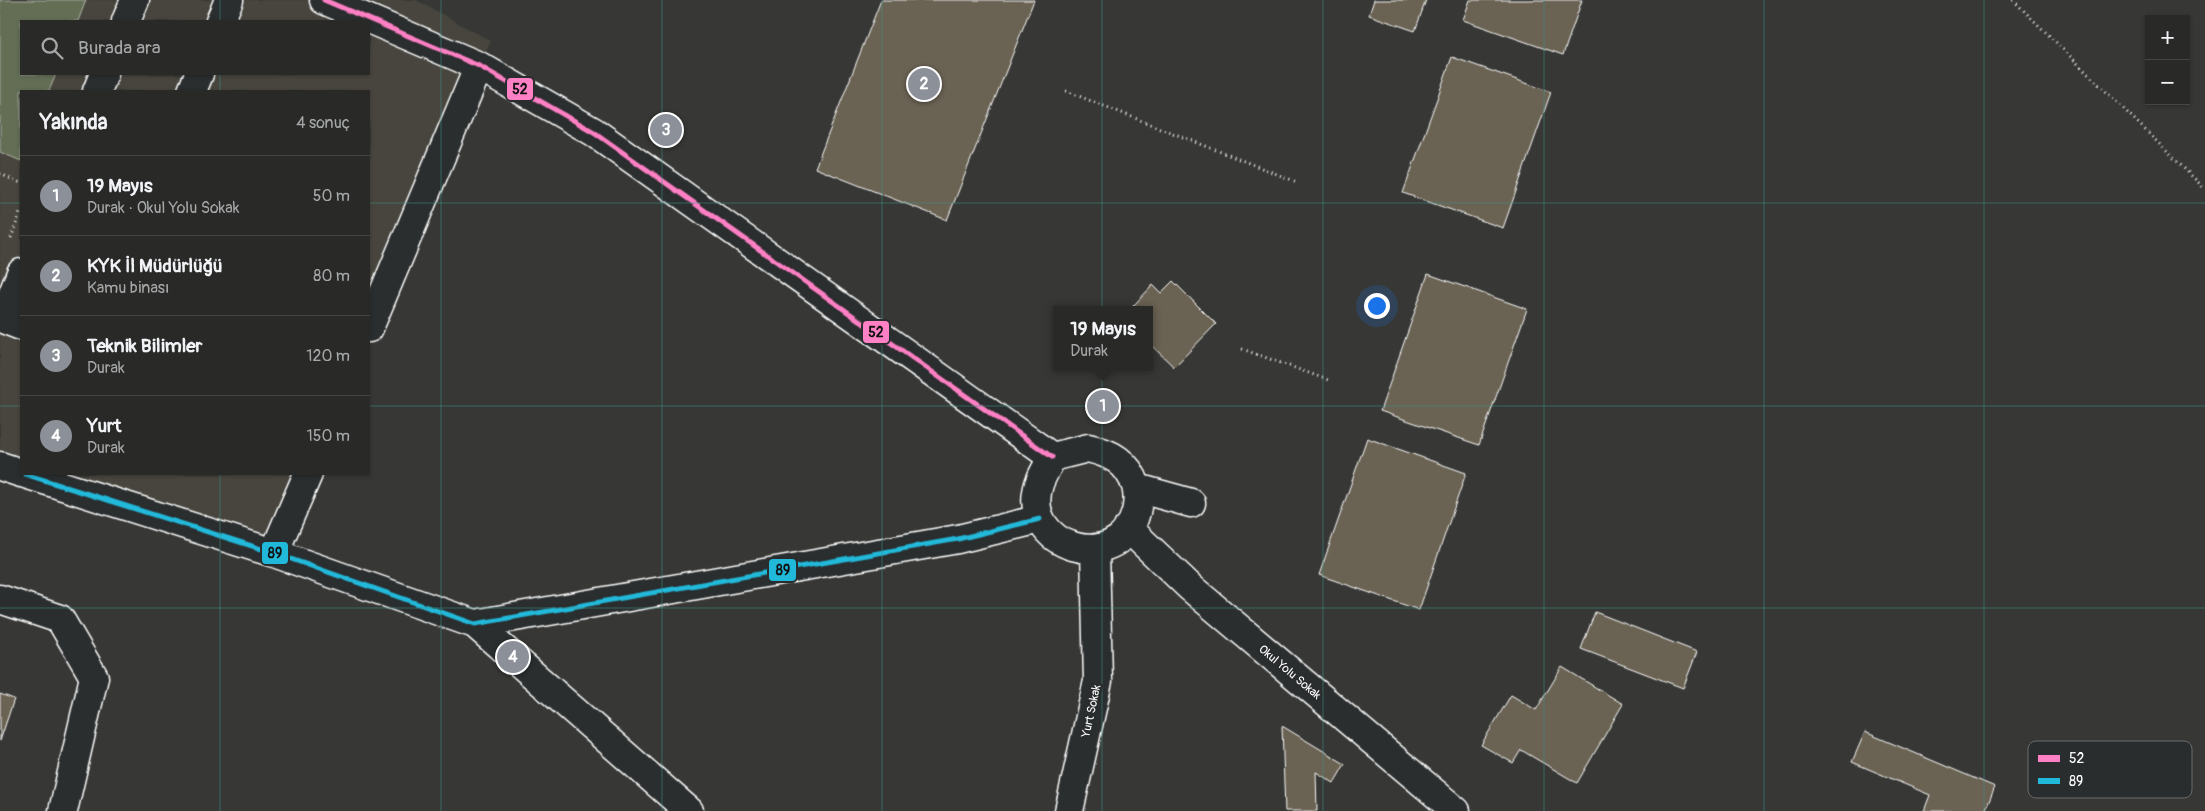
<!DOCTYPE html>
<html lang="tr">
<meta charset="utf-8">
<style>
body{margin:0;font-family:Pangolin,sans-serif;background:#313230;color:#f1f3f6}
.controls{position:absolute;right:15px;top:15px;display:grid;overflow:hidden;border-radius:0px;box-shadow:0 1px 4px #0004}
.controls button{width:45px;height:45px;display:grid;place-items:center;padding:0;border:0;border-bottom:1px solid #454645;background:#292a28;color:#f1f3f6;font:25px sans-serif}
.you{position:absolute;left:1376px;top:305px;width:18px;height:18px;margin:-12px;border:4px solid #fff;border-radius:50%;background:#1a73e8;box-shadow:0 0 0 8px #1a73e833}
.badge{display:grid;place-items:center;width:32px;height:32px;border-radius:50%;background:#8c9099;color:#fff;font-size:16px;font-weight:700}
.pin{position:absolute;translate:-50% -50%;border:2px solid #fff;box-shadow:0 1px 5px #0006}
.popup{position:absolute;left:1053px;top:306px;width:100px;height:65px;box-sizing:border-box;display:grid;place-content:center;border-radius:0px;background:#292a28;filter:drop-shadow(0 1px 4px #0005);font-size:16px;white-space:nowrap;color:#a5a7a8}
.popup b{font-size:19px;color:#f1f3f6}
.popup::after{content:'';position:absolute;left:50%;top:100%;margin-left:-10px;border:10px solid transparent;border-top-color:#292a28}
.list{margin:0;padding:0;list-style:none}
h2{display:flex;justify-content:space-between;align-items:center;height:65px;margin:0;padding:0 20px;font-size:21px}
h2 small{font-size:16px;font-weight:400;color:#a5a7a8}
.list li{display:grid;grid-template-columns:32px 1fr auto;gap:15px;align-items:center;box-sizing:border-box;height:80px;padding:0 20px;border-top:1px solid #454645}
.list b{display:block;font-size:19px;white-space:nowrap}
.list p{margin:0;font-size:16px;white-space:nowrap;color:#a5a7a8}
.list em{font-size:16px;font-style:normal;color:#a5a7a8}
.icon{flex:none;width:28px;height:28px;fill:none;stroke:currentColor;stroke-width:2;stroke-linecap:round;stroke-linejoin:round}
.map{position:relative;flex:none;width:2205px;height:811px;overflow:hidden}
.search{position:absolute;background:#292a28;box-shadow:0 1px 4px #0004;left:20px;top:20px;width:350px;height:55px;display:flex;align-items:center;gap:12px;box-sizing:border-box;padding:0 18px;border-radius:0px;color:#a5a7a8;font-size:19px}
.panel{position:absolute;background:#292a28;box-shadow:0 1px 4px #0004;left:20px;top:90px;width:350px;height:385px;border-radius:0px}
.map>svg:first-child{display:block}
.built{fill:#46453e;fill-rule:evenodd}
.green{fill:#646e54;stroke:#b2b6aa}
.building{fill:#6a6252;stroke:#fff}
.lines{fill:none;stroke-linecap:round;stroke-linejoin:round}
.minor-casing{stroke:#fff;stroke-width:31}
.path{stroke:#fff;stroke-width:3;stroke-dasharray:1 4;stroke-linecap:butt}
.minor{stroke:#2a2d2e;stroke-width:28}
.bus-1-casing{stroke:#2a2d2e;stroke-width:9}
.bus-2-casing{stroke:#2a2d2e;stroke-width:9}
.bus-1{stroke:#ff80c5;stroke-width:5}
.bus-2{stroke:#20b9da;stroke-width:5}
.grid{fill:none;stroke:#3f918b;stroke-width:1;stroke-opacity:0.55}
.labels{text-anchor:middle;stroke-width:5;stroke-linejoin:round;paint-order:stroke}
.street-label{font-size:12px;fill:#fff;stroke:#2a2d2e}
.key{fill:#2a2d2e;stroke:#6a6c6d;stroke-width:1}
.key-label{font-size:14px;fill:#fff}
.line-badge{stroke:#2a2d2e;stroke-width:2}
.pale-badge-label{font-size:14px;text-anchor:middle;font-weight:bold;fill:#111}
</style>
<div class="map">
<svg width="2205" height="811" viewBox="0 0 2205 811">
<rect width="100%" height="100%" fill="#373835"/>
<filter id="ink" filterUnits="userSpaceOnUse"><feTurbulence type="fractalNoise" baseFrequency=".02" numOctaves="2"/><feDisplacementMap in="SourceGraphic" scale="10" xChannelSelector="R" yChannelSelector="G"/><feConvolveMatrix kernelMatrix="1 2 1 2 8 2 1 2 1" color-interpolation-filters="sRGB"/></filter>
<g filter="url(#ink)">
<path class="built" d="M 0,0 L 416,0 L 491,41 L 369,311 L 369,91 L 21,91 L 21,473 L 0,466 ZM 21,21 L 369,21 L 369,74 L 21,74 Z
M 25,474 L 295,474 L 261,549 Z"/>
<path class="green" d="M 0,0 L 86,0 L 78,21 L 21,21 L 21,74 L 56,74 L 49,91 L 21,91 L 21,161 L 0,152 Z"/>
<path class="building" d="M 881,0 L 1034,0 L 947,220 L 815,168 Z
M 1374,0 L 1426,0 L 1415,31 L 1369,15 Z
M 1470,0 L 1582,0 L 1563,55 L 1463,20 Z
M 1452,57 L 1551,92 L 1503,228 L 1403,193 Z
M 1428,274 L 1527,309 L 1479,445 L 1380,411 Z
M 1173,281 L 1216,324 L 1174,367 L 1149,343 L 1149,310 L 1137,310 L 1133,306 L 1153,285 L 1161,293 Z
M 1367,438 L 1466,473 L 1419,610 L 1319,575 Z
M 1595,612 L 1697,652 L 1683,688 L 1581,649 Z
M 1562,667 L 1623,704 L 1577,783 L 1521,750 L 1513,763 L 1481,745 L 1511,695 L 1536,710 Z
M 0,694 L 14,699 L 0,741 Z
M 1282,726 L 1345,764 L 1334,783 L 1316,772 L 1317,811 L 1285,811 Z
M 1865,732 L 1995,787 L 1985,811 L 1924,811 L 1930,795 L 1852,762 Z"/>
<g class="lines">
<defs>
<path id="minor" d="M 324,0 L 479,66 L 594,132 L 1052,457
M 126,21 L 135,0
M 220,21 L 229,0
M 97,91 L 104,74
M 192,91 L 199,74
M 21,273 L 3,319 L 21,326
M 369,328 L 479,66
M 1088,448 C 1111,453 1128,462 1136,486 C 1138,494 1138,504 1136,512 C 1119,577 1019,548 1039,484 C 1042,475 1048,466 1052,457 Z
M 0,466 L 21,473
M 25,474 L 274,553 L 475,624 L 958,539 L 1040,519
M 1137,488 L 1191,503
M 1128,528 L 1191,588 L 1456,811
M 274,553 L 308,474
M 0,599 L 60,619 L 94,677 L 63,811
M 475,624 L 689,811
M 1069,811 L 1098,681 L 1095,549"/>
</defs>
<use href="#minor" class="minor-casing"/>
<path class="path" d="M 2013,0 L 2205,189
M 1066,91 L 1297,182
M 0,174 L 21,183
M 11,238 L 21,210
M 1242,349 L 1331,381"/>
<use href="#minor" class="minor"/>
<defs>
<path id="bus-1" d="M 324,0 L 479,66 L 594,132 L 1052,457"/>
<path id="bus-2" d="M 25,474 L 274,553 L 475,624 L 958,539 L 1040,519"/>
</defs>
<use href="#bus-1" class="bus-1-casing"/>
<use href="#bus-2" class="bus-2-casing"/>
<use href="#bus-1" class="bus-1"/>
<use href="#bus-2" class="bus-2"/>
</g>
</g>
<path class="grid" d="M 220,0 L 220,21M 441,0 L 441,811M 662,0 L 662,811M 882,0 L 882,811M 1102,0 L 1102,811M 1323,0 L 1323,811M 1544,0 L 1544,811M 1764,0 L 1764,811M 1984,0 L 1984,811M 220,74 L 220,91M 0,203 L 21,203M 369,203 L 2205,203M 0,406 L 21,406M 369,406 L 2205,406M 220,474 L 220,811M 0,608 L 2205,608"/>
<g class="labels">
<g class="street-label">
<text transform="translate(1290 672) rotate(40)" y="4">Okul Yolu Sokak</text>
<text transform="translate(1091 711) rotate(-78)" y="4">Yurt Sokak</text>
</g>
</g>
<rect x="2028" y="741" width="164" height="57" rx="8" class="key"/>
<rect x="2038" y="755" width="22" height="7" fill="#ff80c5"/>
<rect x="2038" y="778" width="22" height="6" fill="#20b9da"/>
<g class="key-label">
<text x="2069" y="763">52</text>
<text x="2069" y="786">89</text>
</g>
<g class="line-badge">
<rect x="506" y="77" width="28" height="24" rx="5" fill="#ff80c5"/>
<rect x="862" y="320" width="28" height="24" rx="5" fill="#ff80c5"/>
<rect x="261" y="541" width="28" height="24" rx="5" fill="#20b9da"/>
<rect x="768" y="558" width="29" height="24" rx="5" fill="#20b9da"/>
</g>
<g class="pale-badge-label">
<text x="520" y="94">52</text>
<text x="876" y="337">52</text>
<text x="275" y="558">89</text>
<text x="783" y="575">89</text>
</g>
</svg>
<div class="controls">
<button>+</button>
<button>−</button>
</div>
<div class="you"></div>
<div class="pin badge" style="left:1103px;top:406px">1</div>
<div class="popup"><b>19 Mayıs</b>Durak</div>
<div class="pin badge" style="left:924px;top:84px">2</div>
<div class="pin badge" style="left:666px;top:130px">3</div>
<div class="pin badge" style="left:513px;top:657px">4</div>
<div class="search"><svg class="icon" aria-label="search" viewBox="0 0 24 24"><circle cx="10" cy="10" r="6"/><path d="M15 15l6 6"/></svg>Burada ara</div>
<section class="panel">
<h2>Yakında<small>4 sonuç</small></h2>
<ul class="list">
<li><span class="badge">1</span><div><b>19 Mayıs</b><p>Durak · Okul Yolu Sokak</p></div><em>50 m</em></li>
<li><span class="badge">2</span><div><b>KYK İl Müdürlüğü</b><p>Kamu binası</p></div><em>80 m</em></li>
<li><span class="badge">3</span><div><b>Teknik Bilimler</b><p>Durak</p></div><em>120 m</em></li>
<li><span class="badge">4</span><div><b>Yurt</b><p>Durak</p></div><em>150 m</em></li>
</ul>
</section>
</div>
